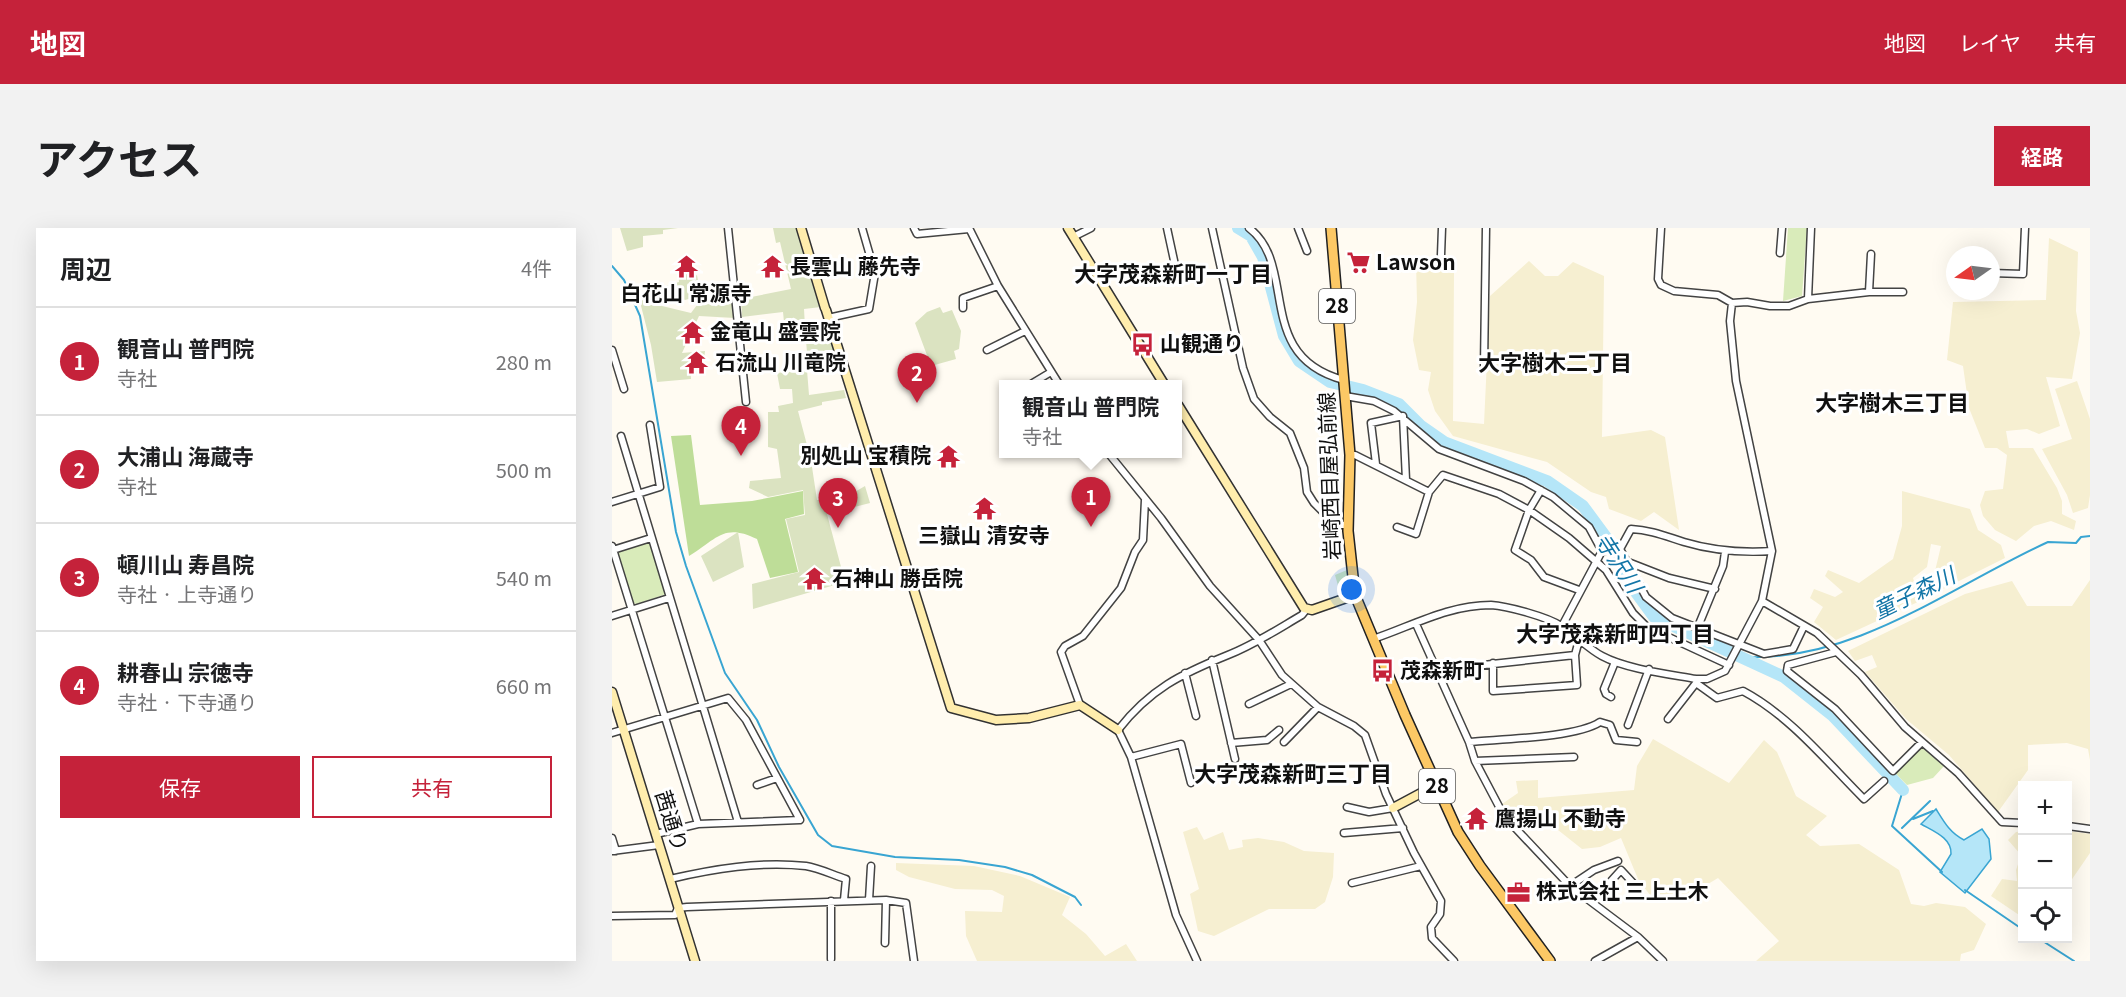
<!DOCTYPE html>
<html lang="ja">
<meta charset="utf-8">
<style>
body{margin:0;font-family:Georgia,"Noto Sans JP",serif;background:#f2f2f2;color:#202124}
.controls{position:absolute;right:18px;bottom:18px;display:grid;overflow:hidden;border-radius:0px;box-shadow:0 6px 24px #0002}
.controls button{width:54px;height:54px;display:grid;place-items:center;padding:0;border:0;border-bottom:2px solid #e0e0e0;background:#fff;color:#202124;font:30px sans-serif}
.compass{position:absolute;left:1334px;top:18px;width:54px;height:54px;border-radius:50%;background:#fff;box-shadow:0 6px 24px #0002;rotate:256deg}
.you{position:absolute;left:740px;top:362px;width:21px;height:21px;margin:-15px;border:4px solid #fff;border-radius:50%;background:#1a73e8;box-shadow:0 0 0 9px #1a73e833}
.badge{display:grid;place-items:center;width:39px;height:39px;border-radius:50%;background:#c5223a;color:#fff;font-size:20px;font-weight:700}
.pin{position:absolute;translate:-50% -50px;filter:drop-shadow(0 2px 3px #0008)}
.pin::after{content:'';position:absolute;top:32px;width:21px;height:18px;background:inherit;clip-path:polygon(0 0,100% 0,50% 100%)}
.popup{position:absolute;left:387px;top:152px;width:183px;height:78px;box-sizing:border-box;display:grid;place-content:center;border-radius:0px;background:#fff;filter:drop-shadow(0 2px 4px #0005);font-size:20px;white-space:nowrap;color:#757577}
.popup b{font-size:22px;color:#202124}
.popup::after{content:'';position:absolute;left:50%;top:100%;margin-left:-12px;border:12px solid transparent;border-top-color:#fff}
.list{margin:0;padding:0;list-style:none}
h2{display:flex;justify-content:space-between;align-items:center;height:78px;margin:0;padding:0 24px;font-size:26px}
h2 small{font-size:20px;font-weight:400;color:#757577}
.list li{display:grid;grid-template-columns:39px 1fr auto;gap:18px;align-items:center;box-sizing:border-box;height:108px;padding:0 24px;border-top:2px solid #e0e0e0}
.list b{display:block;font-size:22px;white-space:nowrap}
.list p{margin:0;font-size:20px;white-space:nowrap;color:#757577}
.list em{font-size:20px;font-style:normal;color:#757577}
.actions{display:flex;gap:12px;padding:18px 24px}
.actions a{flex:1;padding:14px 0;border:2px solid #c5223a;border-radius:0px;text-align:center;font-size:21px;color:#c5223a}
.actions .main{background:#c5223a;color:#fff}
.icon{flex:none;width:33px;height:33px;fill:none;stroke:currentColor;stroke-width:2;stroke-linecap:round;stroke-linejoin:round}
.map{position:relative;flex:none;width:1478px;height:733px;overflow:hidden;border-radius:0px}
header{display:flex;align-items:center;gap:36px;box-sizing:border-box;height:84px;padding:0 30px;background:#c5223a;color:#fff}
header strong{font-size:28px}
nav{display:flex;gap:33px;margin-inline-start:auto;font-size:21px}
.intro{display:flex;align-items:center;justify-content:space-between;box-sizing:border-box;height:144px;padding:0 36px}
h1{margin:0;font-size:42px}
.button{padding:15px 27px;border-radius:0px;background:#c5223a;color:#fff;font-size:21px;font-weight:700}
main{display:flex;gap:36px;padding:0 36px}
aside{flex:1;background:#fff;border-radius:0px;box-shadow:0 6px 24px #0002}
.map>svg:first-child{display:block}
.farmland{fill:#f6efd1}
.green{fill:#d9ebba}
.forest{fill:#bedd98}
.cemetery{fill:#dbe3c1}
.water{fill:#b5e6f8;stroke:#39a5d2;stroke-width:1.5}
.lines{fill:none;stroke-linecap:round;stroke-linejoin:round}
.stream{stroke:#39a5d2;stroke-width:2}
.river{stroke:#b5e6f8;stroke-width:12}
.street-casing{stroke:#434343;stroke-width:9}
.secondary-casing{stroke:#323232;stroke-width:11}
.primary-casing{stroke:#212121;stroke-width:12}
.street{stroke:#fff;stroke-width:6}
.secondary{stroke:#ffedad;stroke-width:8}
.primary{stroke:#fcc865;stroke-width:9}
.labels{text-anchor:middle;stroke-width:6;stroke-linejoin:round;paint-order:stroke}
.shield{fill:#fff;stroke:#585858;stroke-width:1.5}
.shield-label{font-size:20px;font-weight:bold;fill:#101010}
.poi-label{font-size:21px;font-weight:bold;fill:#101010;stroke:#fff;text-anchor:start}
.street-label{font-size:21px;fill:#101010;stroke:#fff}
.neighbourhood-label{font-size:22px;font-weight:bold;fill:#101010;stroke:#fff}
.water-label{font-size:22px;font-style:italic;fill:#1376a7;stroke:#fff}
</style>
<header>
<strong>地図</strong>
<nav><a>地図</a><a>レイヤ</a><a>共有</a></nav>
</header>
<div class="intro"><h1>アクセス</h1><a class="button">経路</a></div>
<main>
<aside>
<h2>周辺<small>4件</small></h2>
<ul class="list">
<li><span class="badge">1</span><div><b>観音山 普門院</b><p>寺社</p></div><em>280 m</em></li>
<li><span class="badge">2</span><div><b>大浦山 海蔵寺</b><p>寺社</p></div><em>500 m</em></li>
<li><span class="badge">3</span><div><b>頓川山 寿昌院</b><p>寺社 · 上寺通り</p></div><em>540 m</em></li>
<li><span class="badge">4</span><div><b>耕春山 宗徳寺</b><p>寺社 · 下寺通り</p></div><em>660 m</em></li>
</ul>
<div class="actions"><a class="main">保存</a><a>共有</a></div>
</aside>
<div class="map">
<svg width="1478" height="733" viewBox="0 0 1478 733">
<rect width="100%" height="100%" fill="#fffbf2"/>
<path class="farmland" d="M 1437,10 L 1466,24 L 1464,83 L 1468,105 L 1460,151 L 1434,149 L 1448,198 L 1427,206 L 1415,201 L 1394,203 L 1397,220 L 1421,220 L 1445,260 L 1450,273 L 1450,286 L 1464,293 L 1462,302 L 1439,293 L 1422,298 L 1404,313 L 1383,302 L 1371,288 L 1368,277 L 1373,263 L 1391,261 L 1395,227 L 1385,220 L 1373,220 L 1357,180 L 1351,138 L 1335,132 L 1341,74 L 1434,72 Z
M 917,33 L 933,48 L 946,48 L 961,34 L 992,48 L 990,209 L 1039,202 L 1053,209 L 1067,302 L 1042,284 L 1029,293 L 997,281 L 994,269 L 979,264 L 935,234 L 841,208 L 823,183 L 816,162 L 819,144 L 807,142 L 801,112 L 805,74 L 804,34 L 842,44 L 841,193 L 872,196 L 878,68 Z
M 1465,153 L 1478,191 L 1478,267 L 1476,280 L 1461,285 L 1455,267 L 1430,221 L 1460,211 L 1443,161 Z
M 1290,263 L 1358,281 L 1366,302 L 1389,317 L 1393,330 L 1327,363 L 1323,343 L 1329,318 L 1319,316 L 1315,339 L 1301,350 L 1308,373 L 1224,412 L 1202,394 L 1211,379 L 1198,370 L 1202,361 L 1223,369 L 1231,364 L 1213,348 L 1216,342 L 1247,355 L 1281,331 L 1290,298 Z
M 1478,352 L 1478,532 L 1476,521 L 1455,515 L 1416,517 L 1416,542 L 1386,584 L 1337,527 L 1294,491 L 1253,444 L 1265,439 L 1260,427 L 1243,433 L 1236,423 L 1353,366 L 1400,353 L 1415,378 L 1460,378 Z
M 1041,511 L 1117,555 L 1152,512 L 1165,524 L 1184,568 L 1215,588 L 1194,607 L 1208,618 L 1247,616 L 1287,642 L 1299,676 L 1312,678 L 1324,675 L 1353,679 L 1374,696 L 1362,722 L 1349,726 L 1348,733 L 1144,733 L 1167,713 L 1106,650 L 1081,665 L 1038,667 L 1026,651 L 1009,610 L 988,619 L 970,621 L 917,579 L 899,589 L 890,576 L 906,565 L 904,553 L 926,552 L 926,570 L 1022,562 L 1025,538 Z
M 585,599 L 592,612 L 611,604 L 617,622 L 631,619 L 630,612 L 646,610 L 672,614 L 692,623 L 722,625 L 721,649 L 713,674 L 703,681 L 657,681 L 602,708 L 586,703 L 578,666 L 587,661 L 571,604 Z
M 1410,603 L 1410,689 L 1379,668 L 1390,651 L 1405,653 L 1404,642 L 1409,627 L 1396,612 L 1404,604 Z
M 1456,603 L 1478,606 L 1478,625 L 1456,657 Z
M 284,635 L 362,638 L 408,648 L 458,669 L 450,687 L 474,706 L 493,728 L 514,716 L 525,733 L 365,733 L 354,708 L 353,683 L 390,684 L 392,668 L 380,662 L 343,661 L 297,649 L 284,642 Z"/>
<path class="green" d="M 1176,0 L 1195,0 L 1190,68 L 1171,73 Z
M 35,314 L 38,314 L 54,366 L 25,376 L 21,375 L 6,324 L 7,321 Z
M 735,342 L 738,359 L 735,366 L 729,368 L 723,347 Z
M 1309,519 L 1313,519 L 1333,537 L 1321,550 L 1295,557 L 1283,545 Z"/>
<path class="forest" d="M 79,207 L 88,277 L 140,273 L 191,263 L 192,286 L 173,291 L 186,344 L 158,350 L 145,311 C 112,295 106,310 77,328 L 59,208 Z"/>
<path class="cemetery" d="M 8,0 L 66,0 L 51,2 L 51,6 L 31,8 L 31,19 L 15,23 Z
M 161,0 L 185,0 L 209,79 L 192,81 L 193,99 L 214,95 L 226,135 L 183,140 L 182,126 L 195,124 L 194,113 L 174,114 L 171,84 L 130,89 L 129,71 L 179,61 L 168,14 L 164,15 Z
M 78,43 L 79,50 L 85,47 L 87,58 L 92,57 L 94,70 L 120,68 L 123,90 L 87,88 L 70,125 L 93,123 L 92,132 L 78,133 L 79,151 L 45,154 L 39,117 L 27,70 L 28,68 L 50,78 L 79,85 L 85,77 L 80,77 L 80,70 L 73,72 L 50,59 L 67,54 L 66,44 Z
M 328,79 L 331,85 L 340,82 L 349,103 L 347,121 L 342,123 L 344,131 L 319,138 L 303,95 L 315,84 Z
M 195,142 L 197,167 L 232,162 L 234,170 L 210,174 L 210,177 L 186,183 L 195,217 L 203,217 L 207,226 L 243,218 L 245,229 L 200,239 L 205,272 L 236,268 L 253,258 L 258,275 L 215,286 L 233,354 L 141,381 L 140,356 L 187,344 L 174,291 L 193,287 L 191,262 L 156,269 L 137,260 L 138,253 L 169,250 L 165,221 L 156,219 L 156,184 L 167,184 L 166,178 L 181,175 L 180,161 L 168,161 L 165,145 Z
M 126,304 L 132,339 L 101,354 L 89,328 Z"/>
<path class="water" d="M 1324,581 C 1332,594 1338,605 1352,612 L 1370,601 L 1377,611 L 1379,631 L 1353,665 L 1328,644 L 1339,626 C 1340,610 1321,603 1309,596 Z"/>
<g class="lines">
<path class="stream" d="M 0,38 L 12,52 L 28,88 L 64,304 L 74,338 L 113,445 L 145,492 L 167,539 L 206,607 L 220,618 L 283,629 L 347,632 L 393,639 L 420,647 L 463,669 L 469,677
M 1132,429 C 1244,434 1339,358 1436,314 L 1464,315 L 1469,309 L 1478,308
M 1291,562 L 1280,598 L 1330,644
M 1301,591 L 1321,583
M 1290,600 L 1318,573
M 1353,662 L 1410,701
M 1426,710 L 1462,733"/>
<path class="river" d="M 626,0 L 639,8 L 651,29 L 672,108 L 687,133 L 718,154 L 751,162 L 787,176 L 809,198 L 832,214 L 935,253 L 971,278 L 999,316 L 1023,363 L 1042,389 L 1172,449 L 1220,487 L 1291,562"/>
<defs>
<path id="street" d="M 116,0 L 134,174
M 302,0 L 305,6 L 357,1
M 357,0 L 386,58 L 447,156
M 555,0 L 563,37
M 600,0 L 631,140 L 642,171 L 658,189 L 678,205 L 692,240 L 695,264 L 702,275 L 719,292 L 727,297 L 736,297
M 637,0 C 687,38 641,128 732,152
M 686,0 L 695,23
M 1049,0 L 1046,51 L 1049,57 L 1062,63 L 1106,67 L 1120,75 L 1135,74 L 1158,78 L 1177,78 L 1196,71 L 1257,64 L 1291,64
M 461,9 L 479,0
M 1168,25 L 1170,0
M 829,27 L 830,0
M 1379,45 L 1411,46 L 1413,0
M 1257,64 L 1259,26
M 1196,71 L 1199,0
M 351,80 L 351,70 L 386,58
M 216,90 L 257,81 L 263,45 L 250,0
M 0,122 L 12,161
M 375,122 L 413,103
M 872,138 L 874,0
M 419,156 L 439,144
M 733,168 L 762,173 L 782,183 L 827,221 L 912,253 L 941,269 L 977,299 L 990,323
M 9,208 L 126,594
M 497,226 L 549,290 L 598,358 L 647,412 L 670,447 L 706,479 L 742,498 L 753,507 L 774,566 L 802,625 L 829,673 L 828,686 L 819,699 L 820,710 L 842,733
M 738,227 L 743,227 L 817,264 L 831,247 L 887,266 L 917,282 L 957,310 L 994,342 L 1021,385 L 1035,399 L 1117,437
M 764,236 L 759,195 L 791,188 L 794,252
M 929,262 L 917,282 L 903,322 L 919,332 L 932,349 L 967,362
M 0,274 L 48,259 L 38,197
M 785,299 L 804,306 L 817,264
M 0,318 L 86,596
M 1008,321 L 1034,369 L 1060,390 L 1152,426 L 1181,421 L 1192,398
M 1008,321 L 1019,301 C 1039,302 1053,308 1072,314 C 1102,323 1129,325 1160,323
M 1,322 L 39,310
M 990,323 L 1008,321
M 1016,334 L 1057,350 L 1103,361
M 1150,373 L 1205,405 L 1249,447 L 1293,499 L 1346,545 L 1390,594 L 1410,595
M 0,388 L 57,370
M 804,396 L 857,514 L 863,533 L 892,588 L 958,658 L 1026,709 L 1051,733
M 950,398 L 990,323
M 1085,401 L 1111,338 L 1113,324
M 761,411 C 800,398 836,377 879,377 C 895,378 936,389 949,398 C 964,407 975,420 990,428 C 1014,441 1056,446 1084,451 L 1095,451 L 1113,443 L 1150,373 L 1160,323 L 1124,153 L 1118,93 L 1120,75
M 1224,424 L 1176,437 L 1175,443 L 1223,481 L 1281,543 L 1310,514
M 600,432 L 623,531
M 881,435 L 881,463 L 965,457 L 963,427 L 967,412
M 826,442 L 963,427
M 573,445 L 584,488
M 1084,451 L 1084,455 L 1105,470 L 1131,463 C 1178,488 1214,533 1252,571 L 1272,553
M 999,469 L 994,466 L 992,461 L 1003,434
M 637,476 L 679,456
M 468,477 L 449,424 L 453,418 L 471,408 L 509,360 L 523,324 L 531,312 L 533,272
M 1056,491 L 1084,455
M 1016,497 L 1037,441
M 0,505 L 116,470 L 134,492 L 188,592 L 86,596 L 44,606
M 672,514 L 706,479
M 857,514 C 888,511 964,510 988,494 L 998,497 L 1004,512 L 1025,514
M 619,515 L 655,512 L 667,502
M 519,529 L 569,516 L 579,555
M 863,533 L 962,529
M 145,557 L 165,550
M 735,579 L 757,584 L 781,580
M 1456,598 L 1478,601
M 732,605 L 791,600
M 0,610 L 4,623
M 0,623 L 47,617
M 58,651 C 101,641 148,633 194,638 C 207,640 221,647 234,651 L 232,672
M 740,655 L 809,638
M 958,658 L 982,642 L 1006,633
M 257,672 L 259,638
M 219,673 L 219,731
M 980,674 L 1009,642 L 1022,656
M 0,688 L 63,687 L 66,680 L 75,679 L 274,672 L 294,675 L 302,733
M 273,715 L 274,672
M 585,733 L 564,687 L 519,529 L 506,502 C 538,461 569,446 616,427 C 642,417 666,401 690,387 L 694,382
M 983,733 L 1026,709"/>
<path id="secondary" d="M 189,0 L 213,80
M 456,0 L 552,156
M 214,82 L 339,480 L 384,492 L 417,490 L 468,477 L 506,502
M 566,177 L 692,380 L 700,382 L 743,367
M 0,464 L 83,733
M 781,580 L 824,557"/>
<path id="primary" d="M 719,0 L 738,227 L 736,303 L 743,367 L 793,487 L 846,604 L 868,638 L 938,733"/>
</defs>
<use href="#street" class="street-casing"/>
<use href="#secondary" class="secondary-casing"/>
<use href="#primary" class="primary-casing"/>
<use href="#street" class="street"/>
<use href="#secondary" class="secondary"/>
<use href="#primary" class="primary"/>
</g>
<defs>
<symbol id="supermarket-bare" viewBox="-9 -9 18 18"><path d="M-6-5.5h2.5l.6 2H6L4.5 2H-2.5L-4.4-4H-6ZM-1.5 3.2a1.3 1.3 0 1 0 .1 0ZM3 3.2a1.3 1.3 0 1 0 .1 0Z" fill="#c5223a" stroke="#fff" stroke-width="2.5" paint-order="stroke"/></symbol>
<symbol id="temple-bare" viewBox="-9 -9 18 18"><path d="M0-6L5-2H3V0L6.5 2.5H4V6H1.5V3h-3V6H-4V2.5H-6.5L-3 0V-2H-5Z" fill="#c5223a" stroke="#fff" stroke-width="2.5" paint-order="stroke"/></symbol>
<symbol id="bus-bare" viewBox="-9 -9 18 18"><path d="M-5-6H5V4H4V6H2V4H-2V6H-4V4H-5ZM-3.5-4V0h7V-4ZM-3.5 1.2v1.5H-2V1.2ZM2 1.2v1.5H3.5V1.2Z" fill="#c5223a" stroke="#fff" stroke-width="2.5" paint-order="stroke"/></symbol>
<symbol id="office-bare" viewBox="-9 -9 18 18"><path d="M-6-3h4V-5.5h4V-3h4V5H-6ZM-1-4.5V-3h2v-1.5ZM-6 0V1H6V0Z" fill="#c5223a" stroke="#fff" stroke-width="2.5" paint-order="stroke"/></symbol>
</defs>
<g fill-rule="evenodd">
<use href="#supermarket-bare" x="730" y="18" width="33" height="33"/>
<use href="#temple-bare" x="58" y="22" width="33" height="33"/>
<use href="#temple-bare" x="144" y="22" width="33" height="33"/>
<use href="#temple-bare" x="64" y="88" width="33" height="33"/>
<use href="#bus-bare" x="514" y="100" width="33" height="33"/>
<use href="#temple-bare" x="68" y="118" width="33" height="33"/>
<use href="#temple-bare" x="320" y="212" width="33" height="33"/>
<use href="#temple-bare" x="356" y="264" width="33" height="33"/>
<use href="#temple-bare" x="186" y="334" width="33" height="33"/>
<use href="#bus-bare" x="754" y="426" width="33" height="33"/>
<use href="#temple-bare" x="848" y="574" width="33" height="33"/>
<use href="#office-bare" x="890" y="648" width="33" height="33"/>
</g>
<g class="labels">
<g class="shield">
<rect x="707" y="61" width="36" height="34" rx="4.5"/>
<rect x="807" y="541" width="36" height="34" rx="4.5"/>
</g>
<g class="shield-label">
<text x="725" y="85">28</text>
<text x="825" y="565">28</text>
</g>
<g class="poi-label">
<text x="764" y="42">Lawson</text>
<text x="178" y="46">長雲山 藤先寺</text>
<text x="74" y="73" text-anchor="middle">白花山 常源寺</text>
<text x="98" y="111">金竜山 盛雲院</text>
<text x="548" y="123">山観通り</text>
<text x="103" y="142">石流山 川竜院</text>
<text x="319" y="235" text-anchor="end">別処山 宝積院</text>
<text x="372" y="315" text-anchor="middle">三嶽山 清安寺</text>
<text x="220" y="358">石神山 勝岳院</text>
<text x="788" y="450">茂森新町</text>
<text x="883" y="598">鷹揚山 不動寺</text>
<text x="924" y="671">株式会社 三上土木</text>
</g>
<g class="street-label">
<text transform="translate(718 248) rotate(-92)" y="7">岩崎西目屋弘前線</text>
<text transform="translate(59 593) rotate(73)" y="7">茜通り</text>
</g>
<g class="neighbourhood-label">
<text x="561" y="54">大字茂森新町一丁目</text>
<text x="943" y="143">大字樹木二丁目</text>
<text x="1280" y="183">大字樹木三丁目</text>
<text x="1003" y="414">大字茂森新町四丁目</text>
<text x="681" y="554">大字茂森新町三丁目</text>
</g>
<g class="water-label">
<text transform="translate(1007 335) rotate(57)" y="8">寺沢川</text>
<text transform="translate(1302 365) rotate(-26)" y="8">童子森川</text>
</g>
</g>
</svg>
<div class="controls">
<button>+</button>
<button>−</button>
<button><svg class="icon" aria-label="locate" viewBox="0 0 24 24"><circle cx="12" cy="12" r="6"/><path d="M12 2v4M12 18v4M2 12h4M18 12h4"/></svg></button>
</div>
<svg class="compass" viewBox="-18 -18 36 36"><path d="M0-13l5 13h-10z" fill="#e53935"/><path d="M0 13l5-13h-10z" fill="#757577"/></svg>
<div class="you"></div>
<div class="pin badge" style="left:479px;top:299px">1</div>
<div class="popup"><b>観音山 普門院</b>寺社</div>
<div class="pin badge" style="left:305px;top:175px">2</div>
<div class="pin badge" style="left:226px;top:300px">3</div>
<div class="pin badge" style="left:129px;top:228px">4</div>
</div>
</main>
